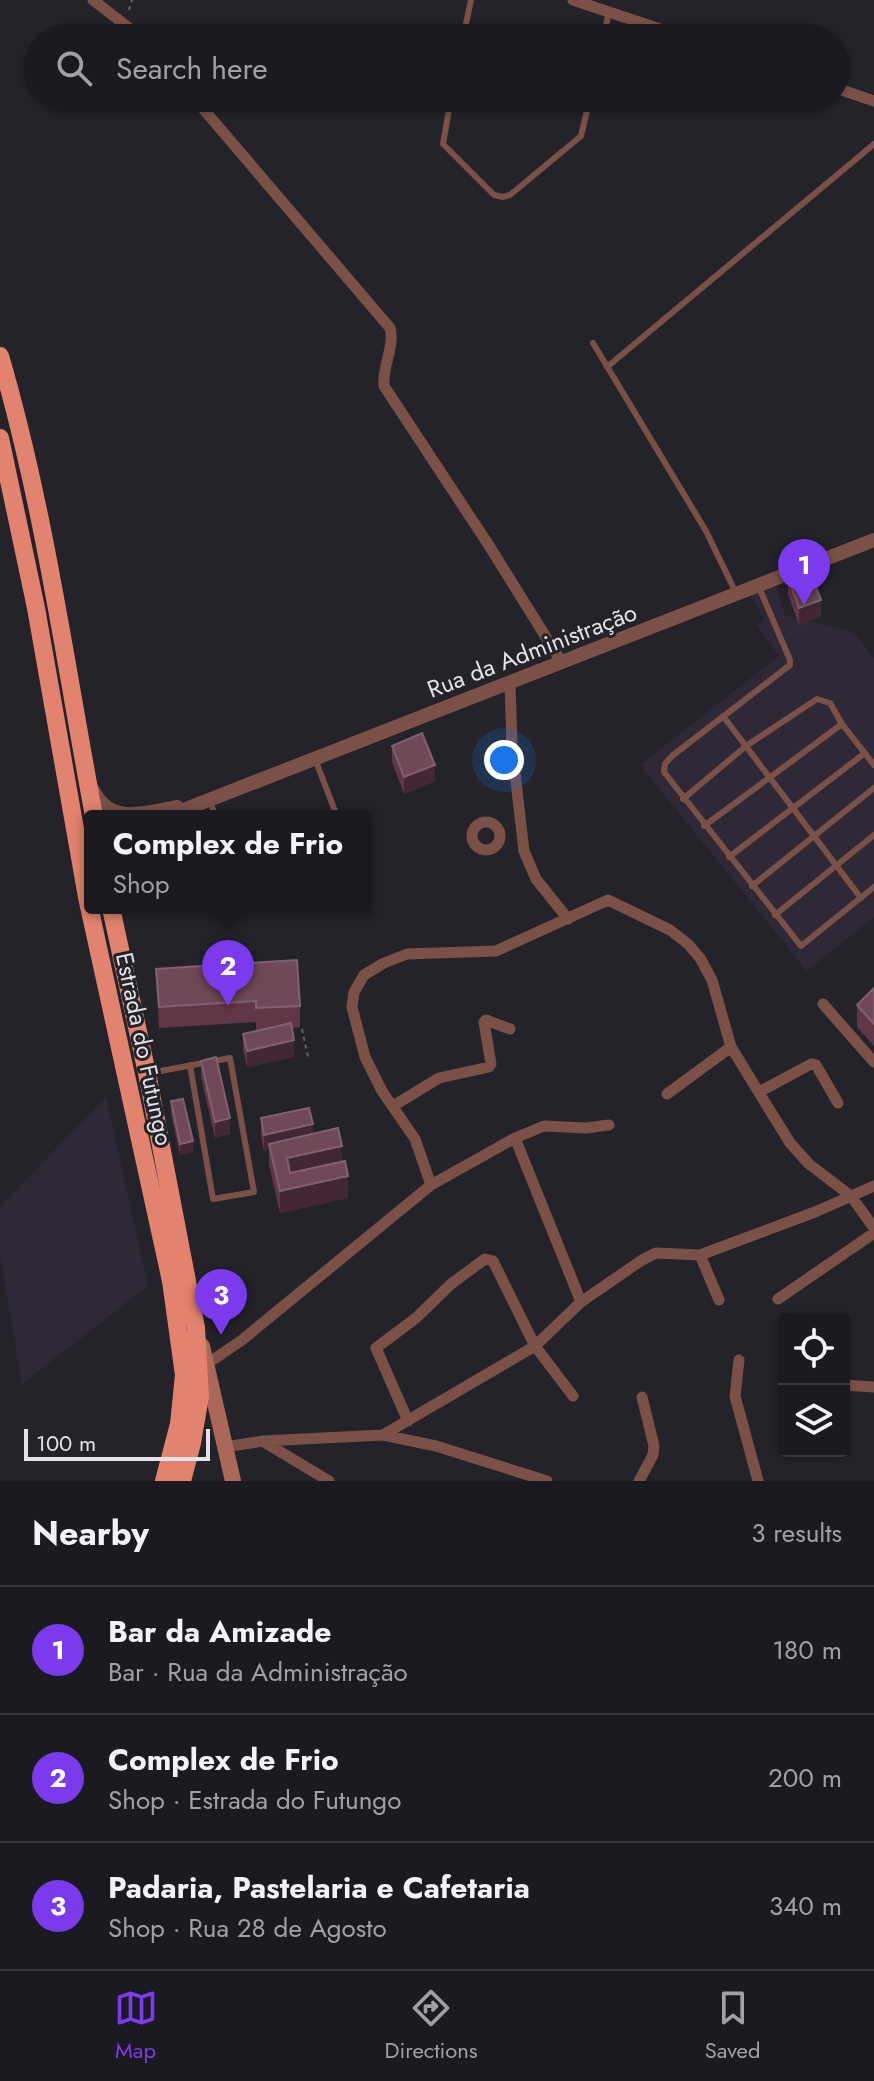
<!DOCTYPE html>
<meta charset="utf-8">
<style>
body{margin:0;font-family:Jost,sans-serif;background:#28272d;color:#f1f3f6}
.controls{position:absolute;right:24px;bottom:24px;display:grid;overflow:hidden;border-radius:8px;box-shadow:0 2px 6px #0004}
.controls button{width:72px;height:72px;display:grid;place-items:center;padding:0;border:0;border-bottom:2px solid #39383e;background:#1b1a20;color:#f1f3f6;font:40px sans-serif}
.scale{position:absolute;left:24px;bottom:20px;width:186px;box-sizing:border-box;padding-left:8px;border:4px solid #e4e4e8;border-top:0;font-size:22px;line-height:28px;white-space:nowrap;color:#e4e4e8;-webkit-text-stroke:6px #24232a;paint-order:stroke}
.you{position:absolute;left:504px;top:760px;width:28px;height:28px;margin:-20px;border:6px solid #fff;border-radius:50%;background:#1a73e8;box-shadow:0 0 0 12px #1a73e833}
.badge{display:grid;place-items:center;width:52px;height:52px;border-radius:50%;background:#7c3aed;color:#fff;font-size:26px;font-weight:700}
.pin{position:absolute;translate:-50% -66px;filter:drop-shadow(0 2px 4px #0008)}
.pin::after{content:'';position:absolute;top:42px;width:28px;height:24px;background:inherit;clip-path:polygon(0 0,100% 0,50% 100%)}
.popup{position:absolute;left:84px;top:810px;width:288px;height:104px;box-sizing:border-box;display:grid;place-content:center;border-radius:8px;background:#1b1a20;filter:drop-shadow(0 2px 6px #0005);font-size:26px;white-space:nowrap;color:#a0a1a5}
.popup b{font-size:30px;color:#f1f3f6}
.popup::after{content:'';position:absolute;left:50%;top:100%;margin-left:-16px;border:16px solid transparent;border-top-color:#1b1a20}
.list{margin:0;padding:0;list-style:none}
h2{display:flex;justify-content:space-between;align-items:center;height:104px;margin:0;padding:0 32px;font-size:34px}
h2 small{font-size:26px;font-weight:400;color:#a0a1a5}
.list li{display:grid;grid-template-columns:52px 1fr auto;gap:24px;align-items:center;box-sizing:border-box;height:128px;padding:0 32px;border-top:2px solid #39383e}
.list b{display:block;font-size:30px;white-space:nowrap}
.list p{margin:0;font-size:26px;white-space:nowrap;color:#a0a1a5}
.list em{font-size:26px;font-style:normal;color:#a0a1a5}
.icon{flex:none;width:44px;height:44px;fill:none;stroke:currentColor;stroke-width:2;stroke-linecap:round;stroke-linejoin:round}
.map{position:relative;flex:none;width:874px;height:1481px;overflow:hidden}
.search{position:absolute;background:#1b1a20;box-shadow:0 2px 6px #0004;left:24px;right:24px;top:24px;height:88px;display:flex;align-items:center;gap:20px;box-sizing:border-box;padding:0 28px;border-radius:44px;color:#a0a1a5;font-size:30px}
.sheet{height:488px;background:#1b1a20}
nav{display:flex;justify-content:space-around;align-items:center;box-sizing:border-box;height:112px;border-top:2px solid #39383e;background:#1b1a20;font-size:22px;color:#a0a1a5}
nav a{display:grid;justify-items:center;gap:4px}
nav .on{color:#7c3aed}
.map>svg:first-child{display:block}
.industrial{fill:#2f2837}
.lines{fill:none;stroke-linecap:round;stroke-linejoin:round}
.path{stroke:#646369;stroke-width:2;stroke-dasharray:4 4;stroke-linecap:butt}
.service{stroke:#7b5147;stroke-width:6}
.minor{stroke:#7b5147;stroke-width:11}
.tertiary{stroke:#7b5147;stroke-width:14}
.secondary{stroke:#ab6859;stroke-width:16}
.trunk{stroke:#e1836e;stroke-width:18}
.wall{fill:#613647}
.shaded-wall{fill:#432734}
.building{fill:#6f4958;stroke:#81616f;stroke-width:2}
.labels{text-anchor:middle;stroke-width:6;stroke-linejoin:round;paint-order:stroke}
.street-label{font-size:24px;fill:#e4e4e8;stroke:#24232a}
</style>
<div class="map">
<svg width="874" height="1481" viewBox="0 0 874 1481">
<rect width="100%" height="100%" fill="#24232a"/>
<path class="industrial" d="M 774,580 L 785,615 L 853,632 L 874,658 L 874,917 L 807,971 L 640,765 L 779,656 L 756,625 L 764,620 L 749,591 Z
M 106,1097 L 148,1286 L 22,1384 L 0,1256 L 0,1207 Z"/>
<g class="lines">
<path class="path" d="M 129,10 L 132,0
M 302,1029 L 308,1057"/>
<path class="service" d="M 463,38 L 471,0
M 603,38 L 609,12
M 451,98 L 443,144 L 494,195 L 503,197 L 510,195 L 581,136 L 590,98
M 593,343 L 706,531 L 735,591
M 607,367 L 874,144
M 758,585 L 790,660 L 790,665 L 672,756 L 665,764 L 664,772 L 801,946 L 874,887
M 723,716 L 861,898
M 315,759 L 337,816
M 683,799 L 746,746 L 817,699 L 830,703 L 842,724 L 874,765
M 210,800 L 215,816
M 704,826 L 842,724
M 729,857 L 865,753
M 752,886 L 874,788
M 775,915 L 874,835
M 150,1073 L 230,1058 L 254,1192 L 213,1199 L 190,1065"/>
<path class="minor" d="M 93,0 L 142,38
M 573,0 L 687,38
M 836,88 L 874,101
M 194,98 L 390,328 C 395,347 382,366 384,386 L 488,544 L 562,663
M 510,683 L 512,747 L 524,851 L 536,879 L 568,919
M472 836a14 14 0 1 1 28 0a14 14 0 1 1-28 0Z
M 823,1004 L 874,1062
M 759,1092 L 811,1064 L 816,1065 L 838,1103
M 667,1094 L 731,1047
M 393,1106 L 439,1078 L 489,1067 L 491,1064 L 484,1022 L 486,1020 L 510,1029
M 515,1138 L 581,1302
M 431,1185 L 415,1139 L 382,1091 L 365,1057 L 352,1007 L 354,992 L 364,975 L 384,963 L 407,954 L 496,951 L 608,900 L 670,930 L 688,944 L 700,958 L 712,980 L 731,1047 L 790,1143 L 809,1164 L 851,1196 L 874,1228
M 700,1255 L 719,1300
M 778,1299 L 874,1233
M 739,1360 L 735,1396 L 758,1481
M 207,1364 L 242,1340 L 431,1185 L 515,1138 L 544,1126 L 586,1128 L 609,1125
M 844,1385 L 874,1387
M 408,1421 L 376,1348 L 416,1318 L 451,1284 L 485,1259 L 493,1261 L 535,1346 L 573,1396
M 383,1435 L 535,1346 L 581,1302 L 642,1260 L 656,1253 L 700,1255 L 815,1212 L 874,1186
M 264,1442 L 329,1481
M 225,1447 L 263,1441 L 383,1435 L 436,1446 L 547,1481
M 639,1481 L 653,1455 L 654,1446 L 642,1397"/>
<path class="tertiary" d="M 93,790 C 110,826 145,813 177,807
M 168,816 L 874,540"/>
<path class="secondary" d="M 202,1346 L 233,1481"/>
<path class="trunk" d="M 0,356 C 44,506 65,662 94,816
M 0,438 L 36,608 L 87,897 L 171,1281 L 184,1375 L 179,1424 L 164,1481
M 111,908 L 147,1073 L 196,1328 L 200,1396 L 192,1443 L 182,1481"/>
</g>
<path class="wall" d="M 788,577 L 821,616 L 799,625 L 788,594 Z
M 392,746 L 435,781 L 404,794 L 392,762 Z
M 156,969 L 300,1006 L 300,1027 L 292,1028 L 294,1057 L 247,1067 L 243,1050 L 243,1034 L 260,1030 L 256,1030 L 256,1022 L 159,1028 Z
M 874,988 L 874,1046 L 857,1027 L 857,1005 Z
M 201,1061 L 230,1134 L 215,1138 L 201,1077 Z
M 171,1101 L 193,1152 L 180,1155 L 171,1113 Z
M 261,1118 L 313,1134 L 342,1162 L 348,1198 L 280,1213 L 269,1165 L 269,1150 L 264,1151 L 261,1135 Z"/>
<path class="shaded-wall" d="M 821,600 L 821,616 L 799,625 L 799,608 Z
M 435,765 L 435,781 L 404,794 L 404,777 Z
M 294,1040 L 294,1057 L 247,1067 L 247,1051 Z
M 230,1118 L 230,1134 L 215,1138 L 215,1122 Z
M 313,1124 L 313,1141 L 269,1144 L 269,1150 L 264,1151 L 264,1135 Z
M 193,1141 L 193,1152 L 180,1155 L 180,1144 Z
M 342,1146 L 342,1168 L 287,1180 L 287,1158 Z
M 348,1176 L 348,1198 L 280,1213 L 280,1191 Z"/>
<path class="building" d="M 809,569 L 821,600 L 799,608 L 788,577 Z
M 422,733 L 435,765 L 404,777 L 392,746 Z
M 297,960 L 300,1006 L 256,1008 L 256,1001 L 159,1007 L 156,969 Z
M 874,988 L 874,1024 L 857,1005 Z
M 291,1023 L 294,1040 L 247,1051 L 243,1034 Z
M 216,1057 L 230,1118 L 215,1122 L 201,1061 Z
M 183,1099 L 193,1141 L 180,1144 L 171,1101 Z
M 309,1108 L 313,1124 L 264,1135 L 261,1118 Z
M 338,1128 L 342,1146 L 287,1158 L 290,1173 L 345,1161 L 348,1176 L 280,1191 L 269,1144 Z"/>
<g class="labels">
<g class="street-label">
<text transform="translate(532 651) rotate(-21)" y="8">Rua da Administração</text>
<text transform="translate(144 1049) rotate(78)" y="8">Estrada do Futungo</text>
</g>
</g>
</svg>
<div class="controls">
<button><svg class="icon" aria-label="locate" viewBox="0 0 24 24"><circle cx="12" cy="12" r="6"/><path d="M12 2v4M12 18v4M2 12h4M18 12h4"/></svg></button>
<button><svg class="icon" aria-label="layers" viewBox="0 0 24 24"><path d="M12 4l9 5-9 5-9-5zM3 14l9 5 9-5"/></svg></button>
</div>
<div class="scale">100 m</div>
<div class="you"></div>
<div class="pin badge" style="left:804px;top:605px">1</div>
<div class="pin badge" style="left:228px;top:1006px">2</div>
<div class="popup"><b>Complex de Frio</b>Shop</div>
<div class="pin badge" style="left:221px;top:1335px">3</div>
<div class="search"><svg class="icon" aria-label="search" viewBox="0 0 24 24"><circle cx="10" cy="10" r="6"/><path d="M15 15l6 6"/></svg>Search here</div>
</div>
<section class="sheet">
<h2>Nearby<small>3 results</small></h2>
<ul class="list">
<li><span class="badge">1</span><div><b>Bar da Amizade</b><p>Bar · Rua da Administração</p></div><em>180 m</em></li>
<li><span class="badge">2</span><div><b>Complex de Frio</b><p>Shop · Estrada do Futungo</p></div><em>200 m</em></li>
<li><span class="badge">3</span><div><b>Padaria, Pastelaria e Cafetaria</b><p>Shop · Rua 28 de Agosto</p></div><em>340 m</em></li>
</ul>
</section>
<nav>
<a class="on"><svg class="icon" aria-label="map" viewBox="0 0 24 24"><path d="M3 6l6-2 6 2 6-2v14l-6 2-6-2-6 2zM9 4v14M15 6v14"/></svg>Map</a>
<a><svg class="icon" aria-label="directions" viewBox="0 0 24 24"><path d="M12 3l9 9-9 9-9-9zM9 14v-3h6M13 9l2 2-2 2"/></svg>Directions</a>
<a><svg class="icon" aria-label="saved" viewBox="0 0 24 24"><path d="M7 4h10v16l-5-4-5 4z"/></svg>Saved</a>
</nav>
